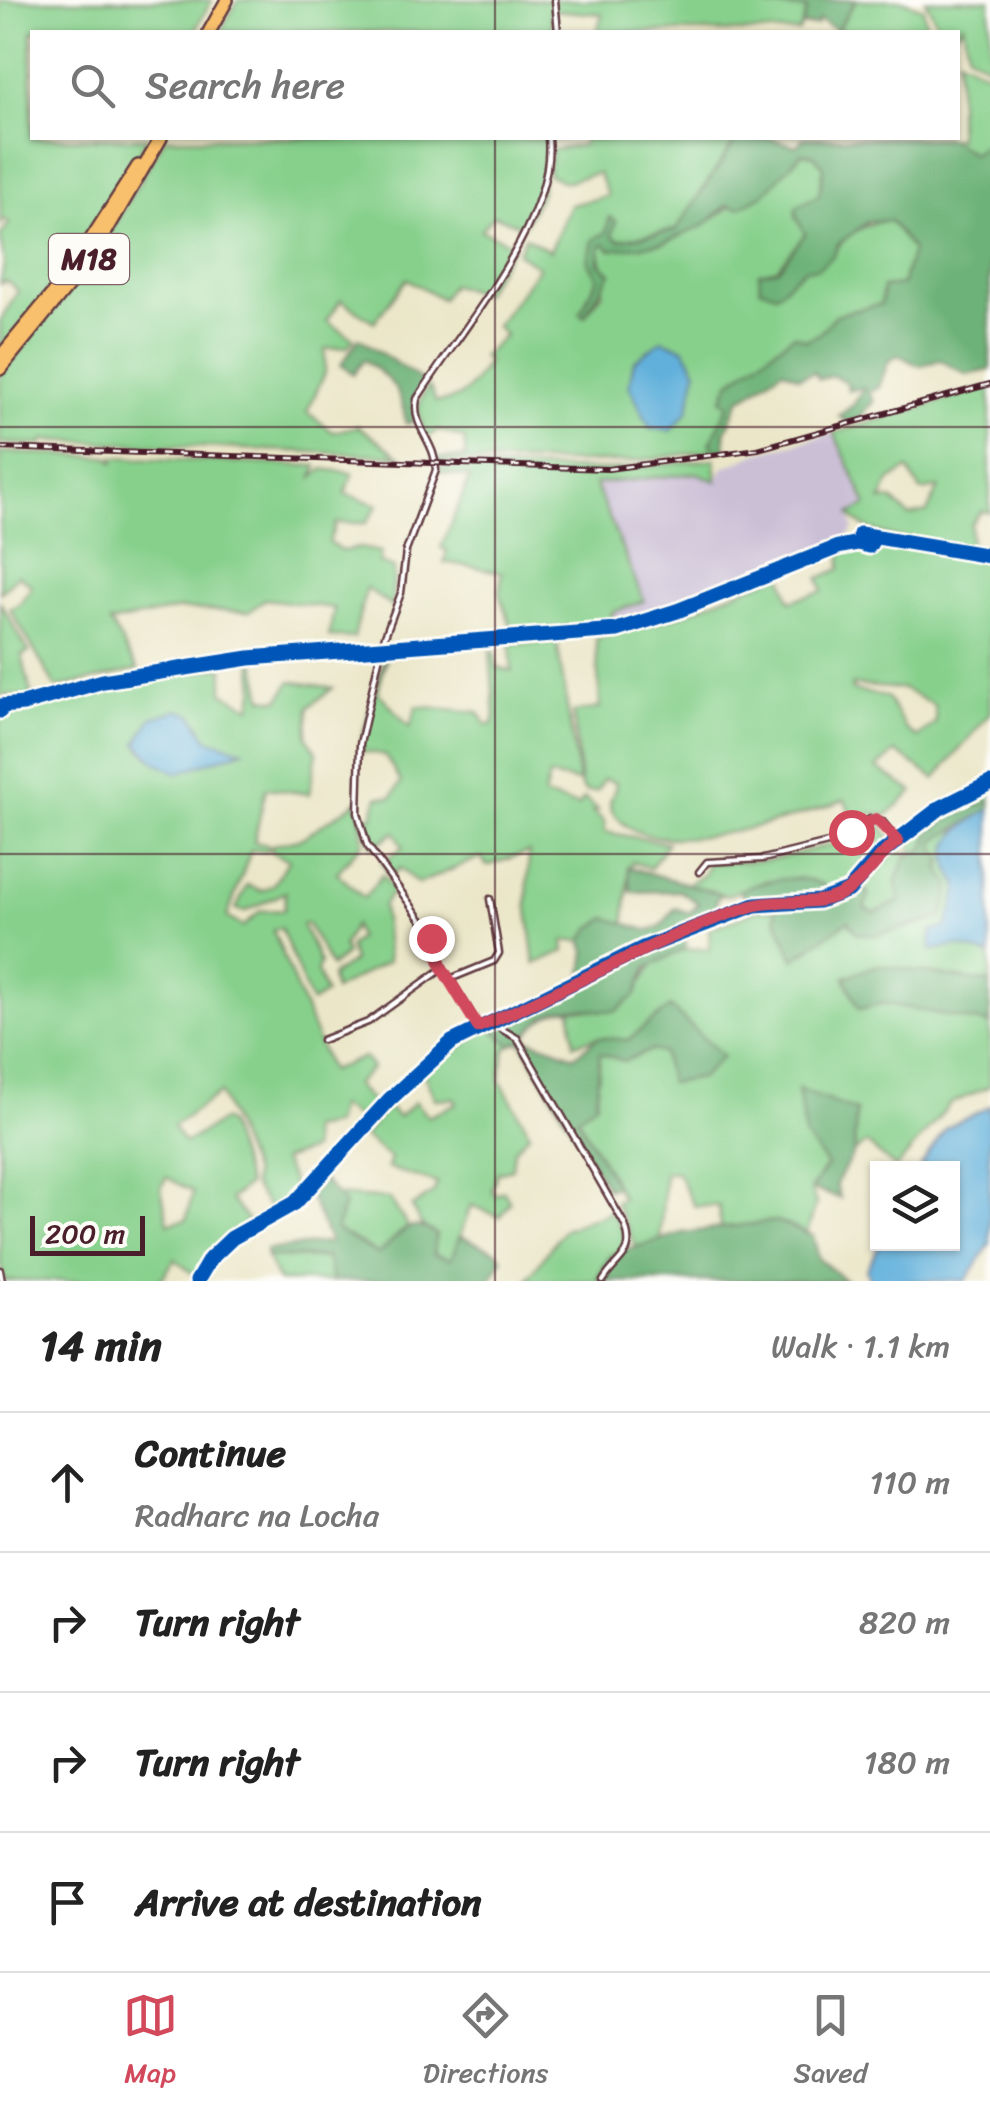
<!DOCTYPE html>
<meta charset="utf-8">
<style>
body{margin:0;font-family:Sriracha,sans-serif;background:#f6f6f6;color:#222}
.controls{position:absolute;right:30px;bottom:30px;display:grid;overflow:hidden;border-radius:0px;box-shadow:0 2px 8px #0004}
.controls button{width:90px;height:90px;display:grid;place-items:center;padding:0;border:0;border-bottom:2px solid #e0e0e0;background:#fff;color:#222;font:50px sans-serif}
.scale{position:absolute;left:30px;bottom:25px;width:115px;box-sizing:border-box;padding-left:10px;border:5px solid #4a1f2b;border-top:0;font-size:28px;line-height:35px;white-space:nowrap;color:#4a1f2b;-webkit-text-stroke:8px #fdfcf7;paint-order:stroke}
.stop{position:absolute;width:30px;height:30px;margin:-22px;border:8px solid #d1495b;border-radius:50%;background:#fff}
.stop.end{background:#d1495b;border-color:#fff;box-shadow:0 2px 10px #0008}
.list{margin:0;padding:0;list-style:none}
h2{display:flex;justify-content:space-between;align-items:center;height:130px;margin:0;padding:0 40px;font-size:42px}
h2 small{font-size:32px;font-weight:400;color:#767676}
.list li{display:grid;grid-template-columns:65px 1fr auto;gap:30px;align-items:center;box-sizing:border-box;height:140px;padding:0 40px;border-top:2px solid #e0e0e0}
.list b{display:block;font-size:38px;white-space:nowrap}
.list p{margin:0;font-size:32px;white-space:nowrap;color:#767676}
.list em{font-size:32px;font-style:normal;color:#767676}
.icon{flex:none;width:55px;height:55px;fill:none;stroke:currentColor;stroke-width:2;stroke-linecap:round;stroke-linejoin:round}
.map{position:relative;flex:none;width:990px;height:1281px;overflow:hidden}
.search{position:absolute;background:#fff;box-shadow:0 2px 8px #0004;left:30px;right:30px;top:30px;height:110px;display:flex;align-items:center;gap:25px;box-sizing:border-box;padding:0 35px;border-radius:0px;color:#767676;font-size:38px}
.sheet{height:690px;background:#fff}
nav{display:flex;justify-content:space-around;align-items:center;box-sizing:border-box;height:140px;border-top:2px solid #e0e0e0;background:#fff;font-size:28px;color:#767676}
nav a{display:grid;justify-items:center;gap:5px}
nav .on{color:#d1495b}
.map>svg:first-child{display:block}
.industrial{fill:#cbbfd6}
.green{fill:#87d08c;stroke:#68785c;stroke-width:2.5;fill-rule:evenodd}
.forest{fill:#6db278;stroke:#5c6852;stroke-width:2.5}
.water{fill:#61b0db;stroke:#566883;stroke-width:2.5}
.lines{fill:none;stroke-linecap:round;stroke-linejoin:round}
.street-casing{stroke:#623d43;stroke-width:9}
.secondary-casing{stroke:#623d43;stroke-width:12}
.highway-casing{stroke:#623d43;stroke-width:16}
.street{stroke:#fff;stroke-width:4}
.secondary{stroke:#fce5c4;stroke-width:8}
.highway{stroke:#f8bf6c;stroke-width:11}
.rail-casing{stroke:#4a1f2b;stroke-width:6}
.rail{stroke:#fdfcf7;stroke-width:2.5;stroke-dasharray:8;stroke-linecap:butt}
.cycleway-casing{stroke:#fdfcf7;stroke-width:21}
.cycleway{stroke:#0057b8;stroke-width:15}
.route{stroke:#d1495b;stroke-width:12}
.grid{fill:none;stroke:#4a1f2b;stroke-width:2.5;stroke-opacity:0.55}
.labels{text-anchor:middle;stroke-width:8;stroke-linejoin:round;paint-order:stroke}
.shield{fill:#fdfcf7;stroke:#806168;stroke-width:2.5}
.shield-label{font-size:30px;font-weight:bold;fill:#4a1f2b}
</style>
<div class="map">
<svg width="990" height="1281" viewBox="0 0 990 1281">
<rect width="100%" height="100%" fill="#fdfcf7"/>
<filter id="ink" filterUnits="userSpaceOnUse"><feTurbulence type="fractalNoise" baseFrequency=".01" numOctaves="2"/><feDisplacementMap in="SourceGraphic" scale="20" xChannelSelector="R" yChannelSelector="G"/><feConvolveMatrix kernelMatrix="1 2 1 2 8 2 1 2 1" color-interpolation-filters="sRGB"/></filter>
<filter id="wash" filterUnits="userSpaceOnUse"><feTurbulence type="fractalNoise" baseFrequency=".0048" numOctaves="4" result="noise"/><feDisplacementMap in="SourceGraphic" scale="40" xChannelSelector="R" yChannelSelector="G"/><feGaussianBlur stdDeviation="2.25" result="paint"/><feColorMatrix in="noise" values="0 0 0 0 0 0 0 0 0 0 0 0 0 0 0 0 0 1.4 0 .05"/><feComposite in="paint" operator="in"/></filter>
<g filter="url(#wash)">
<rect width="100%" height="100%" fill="#ebe6c8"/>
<path class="industrial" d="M 834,433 L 868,506 L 850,514 L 854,529 L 848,538 L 714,590 L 615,622 L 557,488 L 697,473 L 717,481 L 724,467 L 758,453 Z"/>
<path class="green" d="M 0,0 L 212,0 L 194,32 L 32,32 L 32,138 L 148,138 L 74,259 L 0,351 L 0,321 L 18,291 L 7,281 L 0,284 L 4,264 L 0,236 L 9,223 L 4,219 L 0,224 Z
M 238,0 L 757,0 L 770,7 L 808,9 L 799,32 L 597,32 L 602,14 L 550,10 L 553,32 L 220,32 Z
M 856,0 L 902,0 L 923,8 L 928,32 L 836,32 Z
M 925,0 L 990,0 L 990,67 L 968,54 L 963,24 L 957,32 L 942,32 Z
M 958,58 L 990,74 L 990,150 L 982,146 L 974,154 L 948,138 L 958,138 Z
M 165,138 L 546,138 L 541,193 L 523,227 L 494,215 L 481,230 L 514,245 L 483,293 L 451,285 L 442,299 L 407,279 L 374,322 L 341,300 L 327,321 L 354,339 L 347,347 L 325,349 L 325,373 L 307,412 L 333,432 L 358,426 L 399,456 L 44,440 L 41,445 L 0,443 L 0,375 L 92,263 Z
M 583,138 L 737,138 L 676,230 L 619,240 L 611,235 L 616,221 L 610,218 L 606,232 L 593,240 L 599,278 L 587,298 L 584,317 L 603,292 L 600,246 L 605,243 L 611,250 C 628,242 647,247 665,242 C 689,236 788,173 802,153 L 814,155 L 824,167 L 819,195 L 796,217 L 806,234 L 760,288 L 777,293 L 804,269 L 833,256 C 841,235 869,221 890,221 L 913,250 L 902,285 L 881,304 L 835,315 L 819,334 L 806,340 L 794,335 L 730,382 L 729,404 L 710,444 L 716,450 L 627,462 L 438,462 L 437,458 L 466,457 L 464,438 L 438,430 L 427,437 C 417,416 414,406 429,386 L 436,402 C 465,401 473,384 488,361 L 482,357 L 505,335 L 496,326 L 539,267 L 518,253 L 525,237 L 550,251 L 570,205 L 608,196 L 598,173 L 564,182 L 548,174 L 552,150 L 583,145 Z
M 990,387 L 990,513 L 982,511 L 971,524 L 970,547 C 935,539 869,543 850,514 L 867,505 L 834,433 ZM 908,469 L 921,491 L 939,488 L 927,512 L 909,516 L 891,499 L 881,500 L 890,481 Z
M 0,452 L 108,457 L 114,462 L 113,457 L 317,466 L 313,477 L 323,469 L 353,473 L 345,494 L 378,505 L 366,523 L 336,523 L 329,542 L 342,551 L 360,548 L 381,552 L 379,563 L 394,568 L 392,607 L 366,588 L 354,638 L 329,637 L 334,608 L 265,599 L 249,612 L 180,609 L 110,623 L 138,670 L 56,688 L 10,609 L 20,603 L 32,586 L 18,575 L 0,593 Z
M 715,459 L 717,481 L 697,473 L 595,484 L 644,601 L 611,613 L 615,622 L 514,633 L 499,594 L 502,572 L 444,562 L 447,550 L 441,548 L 470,477 L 437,472 L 438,467 L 610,470 Z
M 887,541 L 990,562 L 990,713 L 935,779 L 896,752 L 877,768 L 913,792 L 886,816 L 871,813 L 854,824 L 845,800 C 798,817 664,861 623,823 C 618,818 610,812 610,804 C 610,798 616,790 616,783 L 604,779 L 597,791 L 586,792 L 581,787 L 573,712 L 600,708 L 596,639 L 677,616 L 782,573 L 790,601 L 823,591 L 819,578 L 840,569 L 842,549 L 855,546 L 869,551 L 877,542 ZM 852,685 L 903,689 L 934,705 L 936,722 L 917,738 L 906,729 L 887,697 L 852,690 Z
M 0,602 L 29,652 L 22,655 L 32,697 L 0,695 Z
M 557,642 L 579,782 L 549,776 L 544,796 L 579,806 L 584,798 L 598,810 L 592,811 L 604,821 L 605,832 L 667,843 L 651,868 L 632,862 C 626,880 628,905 624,925 L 591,928 L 582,941 L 564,941 L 565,951 L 535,964 L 527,902 L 529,852 L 487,866 L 481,857 L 418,884 L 400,868 L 390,877 L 382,862 L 403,847 L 395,832 L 372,847 L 361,816 L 372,817 L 378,797 L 392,797 L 401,782 L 385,755 L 360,751 L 360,745 L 386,651 L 441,648 L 387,656 L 378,692 L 410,727 L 417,706 L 478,712 L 487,725 L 493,724 L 495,716 L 490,651 L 494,651 L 497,668 L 512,671 L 510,644 Z
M 252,662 L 256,664 L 263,698 L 279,700 L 291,681 L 333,688 L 309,707 L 307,737 L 317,752 L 309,794 L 266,788 L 254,842 L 269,845 L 267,852 L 251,850 L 227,917 L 243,927 L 260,911 L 284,910 L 286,892 L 244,912 L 236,909 L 247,885 L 262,891 L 273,885 L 289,860 L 271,852 L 272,845 L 302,838 L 358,801 L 363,842 L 337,873 L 364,898 L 382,875 L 394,890 L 383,905 L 388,961 L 334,990 L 331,976 L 353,961 L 349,946 L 358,938 L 354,925 L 343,946 L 346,954 L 331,967 L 307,923 L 302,924 L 320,963 L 317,971 L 325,994 L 311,1003 L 281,928 L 273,930 L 330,1071 L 364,1057 L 372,1068 L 355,1085 L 379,1108 L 366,1124 L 339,1106 L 334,1125 L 310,1129 L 312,1150 L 282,1160 L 298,1194 L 270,1209 L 253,1186 L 253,1173 L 220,1093 L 173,1126 L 184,1143 L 223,1120 L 228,1124 L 248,1185 L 230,1199 L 248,1221 L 214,1248 L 195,1276 L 175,1259 L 160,1281 L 4,1281 L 0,1257 L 0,716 L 16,708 L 18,712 L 104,684 L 223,667 L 223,693 L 251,707 L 255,687 ZM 199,724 L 207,739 L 222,744 C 189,777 178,779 142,750 ZM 166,1177 L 193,1192 L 186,1220 L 168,1223 L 161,1188 Z
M 990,788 L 990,801 C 930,823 925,847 900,901 L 875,913 L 865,909 L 869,894 L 860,882 L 874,862 L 895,846 L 903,853 L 912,852 L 910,839 L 919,832 Z
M 871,821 L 880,823 L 893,841 L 883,848 L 869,827 L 850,840 L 868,863 L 847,887 L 835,893 L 768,880 L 726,896 L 687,884 L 704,875 L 708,863 L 770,860 L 833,844 Z
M 961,825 C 946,848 943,864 959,887 L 947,927 L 932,950 L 959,946 L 990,955 L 990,983 L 878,965 L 845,978 L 860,1009 L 883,1003 L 990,1024 L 990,1086 L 950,1104 L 896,1168 L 866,1143 L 854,1152 L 856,1111 L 805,1136 L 827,1165 L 811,1189 L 816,1203 L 807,1233 L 776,1221 L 720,1228 L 719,1206 L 694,1206 L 677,1172 L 665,1172 L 660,1240 L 636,1247 L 615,1202 L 622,1198 L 577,1116 L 596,1103 L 600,1053 L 624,1061 L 652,1050 L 663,1053 L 669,1082 L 722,1056 L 598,1037 L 574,1044 L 571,1009 L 616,1011 C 657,978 641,945 710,949 L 709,929 L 757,910 L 776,909 L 776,918 L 806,953 L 821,937 L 849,920 L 904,929 L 941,918 L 942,857 L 935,849 L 935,841 Z
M 490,1027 L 511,1045 L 505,1050 L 500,1080 L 530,1133 L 514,1150 L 512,1169 L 497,1173 L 492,1190 L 495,1195 L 504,1191 L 510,1202 L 500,1217 L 471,1205 L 451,1260 L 432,1254 L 436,1234 L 421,1225 L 412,1207 L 434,1192 L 437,1183 L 387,1168 L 390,1158 L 363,1136 L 388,1107 L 398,1117 L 415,1102 L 428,1117 L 457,1103 L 454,1098 L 435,1099 L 423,1073 Z
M 336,1195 L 390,1199 L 408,1227 L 379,1254 L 336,1230 L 344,1203 Z
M 612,1211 L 627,1239 L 626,1250 L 610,1255 L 596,1281 L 526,1281 L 564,1229 Z
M 267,1257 L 328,1258 L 332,1281 L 278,1281 Z"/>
<path class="forest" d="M 758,0 L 856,0 L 837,30 L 819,20 L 817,25 L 802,26 L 807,9 L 770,7 Z
M 737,138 L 769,138 L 797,146 L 803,138 L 948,138 L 973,154 L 982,146 L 990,150 L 990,370 L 967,375 L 940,360 L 920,366 L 898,355 L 888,362 L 879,387 L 868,392 L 874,401 L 859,419 L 847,422 L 839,416 L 853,405 L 864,388 L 848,390 L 847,382 L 833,376 L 819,379 L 814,372 L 799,377 L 783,370 C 767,378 757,392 740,398 L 725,433 L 726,449 L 716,450 L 710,445 L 729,404 L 722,400 L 730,382 L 794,335 L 806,340 L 819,334 L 835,315 L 881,304 L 883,287 L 902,285 L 912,250 L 890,221 L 869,221 L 838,244 L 833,256 L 818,268 L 804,269 L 776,294 L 760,288 L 759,273 L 778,269 L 805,234 L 796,217 L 796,207 L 819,195 L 824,167 L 814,155 L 802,153 L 764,194 L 739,208 L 728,205 L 703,226 L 664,243 L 610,250 L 605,244 L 600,246 L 599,263 L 611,273 L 584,317 L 580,313 L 598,278 L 588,261 L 593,240 L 606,232 L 610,217 L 616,221 L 612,235 L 619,240 L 676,230 Z
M 359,338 L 424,382 L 414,397 L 413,422 L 406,424 C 402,390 391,379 364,360 L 353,374 L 341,365 Z
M 990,801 L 990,809 L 935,841 L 935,849 L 942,857 L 940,870 L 951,886 L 942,918 L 876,935 L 857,933 L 848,921 L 794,959 L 776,918 L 776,901 L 747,905 L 740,890 C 772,878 816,868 840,899 L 860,882 L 869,894 L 865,909 L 875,913 L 900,901 L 896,882 L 906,857 L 924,849 L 929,834 L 951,816 Z
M 628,867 L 722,894 L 716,900 L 720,915 L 685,930 L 686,948 L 647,968 L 636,995 L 616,1011 C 575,1010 550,1000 525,1038 L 575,1056 L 598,1037 L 628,1040 L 670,1007 L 723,1056 L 701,1078 L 669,1083 L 663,1053 L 652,1050 L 624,1061 L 600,1053 L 596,1103 L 577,1117 L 616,1186 L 607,1189 L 521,1041 L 511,1045 L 495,1031 L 500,1021 L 582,982 L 586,951 L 582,941 L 591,928 L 607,918 L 650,931 L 662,925 L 675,908 L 689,913 L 699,904 L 680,891 L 631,892 Z
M 878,965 L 990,983 L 990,1024 L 883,1003 L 859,1009 L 845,977 Z
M 798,1089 L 856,1111 L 854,1152 L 836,1184 L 840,1198 L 811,1189 L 827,1165 L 805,1136 Z
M 323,1180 L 344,1203 L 336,1230 L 378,1254 C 401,1235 406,1216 436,1234 L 433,1254 L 451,1259 L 460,1236 L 498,1252 L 503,1259 L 489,1281 L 332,1281 L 327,1257 L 267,1257 L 266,1250 L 330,1242 L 309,1195 Z
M 776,1221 L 813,1236 L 819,1259 L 846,1281 L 596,1281 L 610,1255 L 682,1233 Z"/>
<path class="water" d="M 662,340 L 684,348 L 697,371 L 688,411 L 671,431 L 650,428 L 629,385 L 634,361 Z
M 177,710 L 193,715 L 207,739 L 243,750 L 178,773 L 154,761 L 137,743 L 152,718 Z
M 990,809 L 990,955 L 959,946 L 931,950 L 932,931 L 947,927 L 959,887 C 932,848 955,829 990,809 Z
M 990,1106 L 990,1244 L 966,1281 L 870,1281 L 866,1270 L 880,1244 L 952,1244 L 952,1168 L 919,1168 L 946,1128 Z"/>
</g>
<g filter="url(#ink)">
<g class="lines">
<defs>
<path id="street" d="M 555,0 L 558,32
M 699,872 L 707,862 L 763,859 L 832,842 L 870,819 L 882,821 L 898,841
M 450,979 L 494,961 L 499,953 L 490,899
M 494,1025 L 517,1038 L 625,1225 C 636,1257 618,1256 603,1281
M 479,1027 L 443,968 L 423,922 L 367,845 L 358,813 L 360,744 L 383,641 L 401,593 L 406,551 L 436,470 C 436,442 411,427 417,399 C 459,332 557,220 548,138
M 322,1040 L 368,1022 L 442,969
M 0,1270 L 2,1281"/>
<path id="secondary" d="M 858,543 L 859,535 L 867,532 L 873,539 L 924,542 L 990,556
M 1,706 L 23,704 L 103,681 L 249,658 L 617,630 L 677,611 L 838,547 L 858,543 L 869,546 L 873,539
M 197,1281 L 210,1259 L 232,1238 L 295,1203 L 389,1100 L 452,1042 L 643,948 L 755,905 L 819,901 L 849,890 L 880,854 L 940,808 L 990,783"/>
<path id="highway" d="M 209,32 L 227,0
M 0,357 L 68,275 L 138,166
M 0,369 L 90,259 L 161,138"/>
</defs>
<use href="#street" class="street-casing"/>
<use href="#secondary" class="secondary-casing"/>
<use href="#highway" class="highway-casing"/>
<use href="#street" class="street"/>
<use href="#secondary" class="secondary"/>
<use href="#highway" class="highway"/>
<defs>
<path id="rail" d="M 0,448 L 608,469 L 758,449 L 990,384"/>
</defs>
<use href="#rail" class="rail-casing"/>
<use href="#rail" class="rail"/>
<defs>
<path id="cycleway" d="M 860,534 L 990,556
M 0,711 L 1,706 L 23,704 L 103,681 L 249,658 L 617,630 L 677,611 L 838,547 L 858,543 L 869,546 L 873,539
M 197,1281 L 210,1259 L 232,1238 L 295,1203 L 389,1100 L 452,1042 L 643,948 L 755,905 L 819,901 L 849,890 L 880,854 L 940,808 L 990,783"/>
</defs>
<use href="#cycleway" class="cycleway-casing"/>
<use href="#cycleway" class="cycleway"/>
</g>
</g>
<g class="lines" filter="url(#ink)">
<path class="route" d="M 431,938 L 442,968 L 478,1027 C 571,990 656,936 752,906 C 784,897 820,910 849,889 C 867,877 878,855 898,841 L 876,819 L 851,832"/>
</g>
<path class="grid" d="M 495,0 L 495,32M 495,138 L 495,1281M 0,427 L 990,427M 0,854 L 990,854"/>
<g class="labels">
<rect class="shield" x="49" y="234" width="80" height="50" rx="8"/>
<g class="shield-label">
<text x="89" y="269">M18</text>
</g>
</g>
</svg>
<div class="controls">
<button><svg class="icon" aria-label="layers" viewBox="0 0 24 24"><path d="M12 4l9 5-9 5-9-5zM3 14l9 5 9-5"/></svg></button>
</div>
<div class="scale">200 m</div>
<div class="stop" style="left:851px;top:832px"></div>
<div class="stop end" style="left:431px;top:938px"></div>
<div class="search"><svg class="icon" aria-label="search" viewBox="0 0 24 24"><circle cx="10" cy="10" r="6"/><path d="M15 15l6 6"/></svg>Search here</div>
</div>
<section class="sheet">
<h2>14 min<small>Walk · 1.1 km</small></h2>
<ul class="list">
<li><svg class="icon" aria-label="ahead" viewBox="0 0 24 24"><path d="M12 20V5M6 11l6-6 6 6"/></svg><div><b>Continue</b><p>Radharc na Locha</p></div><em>110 m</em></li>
<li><svg class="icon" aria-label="right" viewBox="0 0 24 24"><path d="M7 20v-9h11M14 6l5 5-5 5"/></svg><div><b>Turn right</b></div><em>820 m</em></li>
<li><svg class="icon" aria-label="right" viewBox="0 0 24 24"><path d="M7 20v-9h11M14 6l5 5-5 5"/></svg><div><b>Turn right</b></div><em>180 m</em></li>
<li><svg class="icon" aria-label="arrive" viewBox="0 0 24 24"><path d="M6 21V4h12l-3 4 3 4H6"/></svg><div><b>Arrive at destination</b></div></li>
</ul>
</section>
<nav>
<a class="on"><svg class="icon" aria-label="map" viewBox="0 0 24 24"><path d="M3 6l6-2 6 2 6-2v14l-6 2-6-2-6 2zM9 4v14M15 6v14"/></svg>Map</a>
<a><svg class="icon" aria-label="directions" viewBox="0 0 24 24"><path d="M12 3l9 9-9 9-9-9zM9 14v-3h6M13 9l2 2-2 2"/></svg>Directions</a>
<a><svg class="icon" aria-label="saved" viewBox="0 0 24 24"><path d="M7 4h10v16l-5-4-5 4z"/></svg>Saved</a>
</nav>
